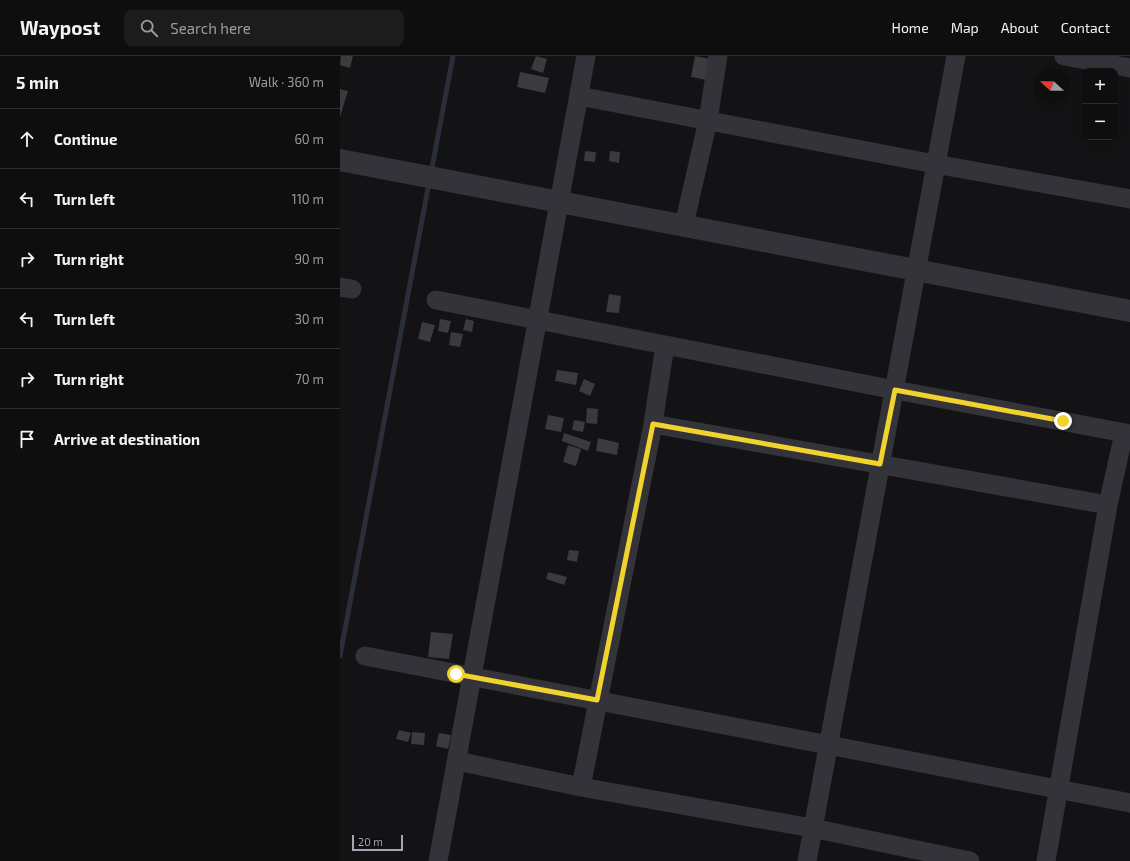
<!DOCTYPE html>
<meta charset="utf-8">
<style>
body{margin:0;font-family:"Exo 2",sans-serif;background:#1c1c1d;color:#f1f3f6}
.controls{position:absolute;right:12px;top:12px;display:grid;overflow:hidden;border-radius:8px;box-shadow:0 2px 10px #0003}
.controls button{width:36px;height:36px;display:grid;place-items:center;padding:0;border:0;border-bottom:1px solid #2e2e2f;background:#0e0e0f;color:#f1f3f6;font:20px sans-serif}
.compass{position:absolute;left:694px;top:12px;width:36px;height:36px;border-radius:50%;background:#0e0e0f;box-shadow:0 2px 10px #0003;rotate:292deg}
.scale{position:absolute;left:12px;bottom:10px;width:51px;box-sizing:border-box;padding-left:4px;border:2px solid #a4a6b5;border-top:0;font-size:11px;line-height:14px;white-space:nowrap;color:#a4a6b5;-webkit-text-stroke:3px #0e0d0f;paint-order:stroke}
.stop{position:absolute;width:12px;height:12px;margin:-9px;border:3px solid #f1d32d;border-radius:50%;background:#fff}
.stop.end{background:#f1d32d;border-color:#fff;box-shadow:0 1px 4px #0008}
.list{margin:0;padding:0;list-style:none}
h2{display:flex;justify-content:space-between;align-items:center;height:52px;margin:0;padding:0 16px;font-size:17px}
h2 small{font-size:13px;font-weight:400;color:#9b9c9e}
.list li{display:grid;grid-template-columns:26px 1fr auto;gap:12px;align-items:center;box-sizing:border-box;height:60px;padding:0 16px;border-top:1px solid #2e2e2f}
.list b{display:block;font-size:15px;white-space:nowrap}
.list em{font-size:13px;font-style:normal;color:#9b9c9e}
.icon{flex:none;width:22px;height:22px;fill:none;stroke:currentColor;stroke-width:2;stroke-linecap:round;stroke-linejoin:round}
.map{position:relative;flex:none;width:790px;height:805px;overflow:hidden}
header{display:flex;align-items:center;gap:24px;box-sizing:border-box;height:56px;padding:0 20px;background:#0e0e0f;border-bottom:1px solid #2e2e2f}
header strong{font-size:19px}
nav{display:flex;gap:22px;margin-inline-start:auto;font-size:14px}
.search{width:280px;height:36px;background:#1c1c1d;display:flex;align-items:center;gap:10px;box-sizing:border-box;padding:0 14px;border-radius:8px;color:#9b9c9e;font-size:15px}
main{display:flex}
aside{flex:1;background:#0e0e0f}
.map>svg:first-child{display:block}
.lines{fill:none;stroke-linecap:round;stroke-linejoin:round}
.stream{stroke:#292e38;stroke-width:5}
.building{fill:#3a3a3f}
.minor{stroke:#343339;stroke-width:19}
.tertiary{stroke:#343339;stroke-width:22}
.route{stroke:#f1d32d;stroke-width:5}
</style>
<header>
<strong>Waypost</strong>
<div class="search"><svg class="icon" aria-label="search" viewBox="0 0 24 24"><circle cx="10" cy="10" r="6"/><path d="M15 15l6 6"/></svg>Search here</div>
<nav><a>Home</a><a>Map</a><a>About</a><a>Contact</a></nav>
</header>
<main>
<aside>
<h2>5 min<small>Walk · 360 m</small></h2>
<ul class="list">
<li><svg class="icon" aria-label="ahead" viewBox="0 0 24 24"><path d="M12 20V5M6 11l6-6 6 6"/></svg><div><b>Continue</b></div><em>60 m</em></li>
<li><svg class="icon" aria-label="left" viewBox="0 0 24 24"><path d="M17 20v-9H6M10 6l-5 5 5 5"/></svg><div><b>Turn left</b></div><em>110 m</em></li>
<li><svg class="icon" aria-label="right" viewBox="0 0 24 24"><path d="M7 20v-9h11M14 6l5 5-5 5"/></svg><div><b>Turn right</b></div><em>90 m</em></li>
<li><svg class="icon" aria-label="left" viewBox="0 0 24 24"><path d="M17 20v-9H6M10 6l-5 5 5 5"/></svg><div><b>Turn left</b></div><em>30 m</em></li>
<li><svg class="icon" aria-label="right" viewBox="0 0 24 24"><path d="M7 20v-9h11M14 6l5 5-5 5"/></svg><div><b>Turn right</b></div><em>70 m</em></li>
<li><svg class="icon" aria-label="arrive" viewBox="0 0 24 24"><path d="M6 21V4h12l-3 4 3 4H6"/></svg><div><b>Arrive at destination</b></div></li>
</ul>
</aside>
<div class="map">
<svg width="790" height="805" viewBox="0 0 790 805">
<rect width="100%" height="100%" fill="#131214"/>
<g class="lines">
<path class="stream" d="M 91,117 L 113,0
M 0,600 L 89,127"/>
</g>
<path class="building" d="M 1,0 L 13,0 L 10,12 L 0,9 Z
M 196,0 L 207,3 L 203,17 L 191,13 Z
M 355,0 L 371,3 L 367,24 L 351,21 Z
M 180,16 L 209,22 L 205,37 L 177,31 Z
M 0,33 L 8,35 L 0,61 Z
M 245,95 L 256,96 L 255,106 L 244,105 Z
M 270,95 L 280,96 L 279,107 L 269,105 Z
M 269,238 L 281,240 L 279,257 L 266,256 Z
M 100,263 L 111,265 L 108,277 L 98,275 Z
M 126,263 L 134,265 L 132,276 L 123,274 Z
M 82,266 L 95,269 L 90,286 L 78,283 Z
M 111,276 L 123,278 L 120,291 L 109,289 Z
M 217,314 L 238,317 L 236,329 L 215,325 Z
M 244,323 L 255,328 L 250,340 L 239,335 Z
M 247,352 L 258,353 L 257,368 L 246,367 Z
M 208,359 L 224,362 L 221,376 L 205,373 Z
M 234,364 L 245,366 L 243,376 L 232,374 Z
M 224,377 L 251,386 L 248,395 L 222,385 Z
M 258,382 L 279,387 L 277,399 L 256,395 Z
M 228,389 L 241,393 L 236,410 L 223,406 Z
M 229,494 L 239,495 L 237,506 L 227,504 Z
M 208,516 L 227,521 L 224,529 L 206,523 Z
M 91,576 L 113,578 L 109,603 L 88,601 Z
M 59,674 L 71,677 L 68,686 L 56,683 Z
M 72,676 L 85,677 L 84,689 L 71,688 Z
M 99,677 L 111,679 L 108,693 L 96,690 Z"/>
<g class="lines">
<path class="minor" d="M 724,0 L 790,12
M 239,40 L 595,108 L 790,143
M 344,169 L 368,64 L 378,0
M 0,231 L 12,233
M 96,244 L 555,334 L 790,378
M 313,368 L 768,449
M 25,600 L 790,747
M 117,705 L 241,731 L 472,772 L 630,805
M 241,731 L 313,368 L 325,289
M 98,805 L 246,0
M 467,805 L 616,0
M 706,805 L 768,449 L 784,377"/>
<path class="tertiary" d="M 0,104 L 790,255"/>
</g>
<g class="lines">
<path class="route" d="M 116,618 L 257,644 L 313,368 L 540,408 L 555,334 L 723,365"/>
</g>
</svg>
<div class="controls">
<button>+</button>
<button>−</button>
</div>
<svg class="compass" viewBox="-18 -18 36 36"><path d="M0-13l5 13h-10z" fill="#e53935"/><path d="M0 13l5-13h-10z" fill="#9b9c9e"/></svg>
<div class="scale">20 m</div>
<div class="stop" style="left:116px;top:618px"></div>
<div class="stop end" style="left:723px;top:365px"></div>
</div>
</main>
